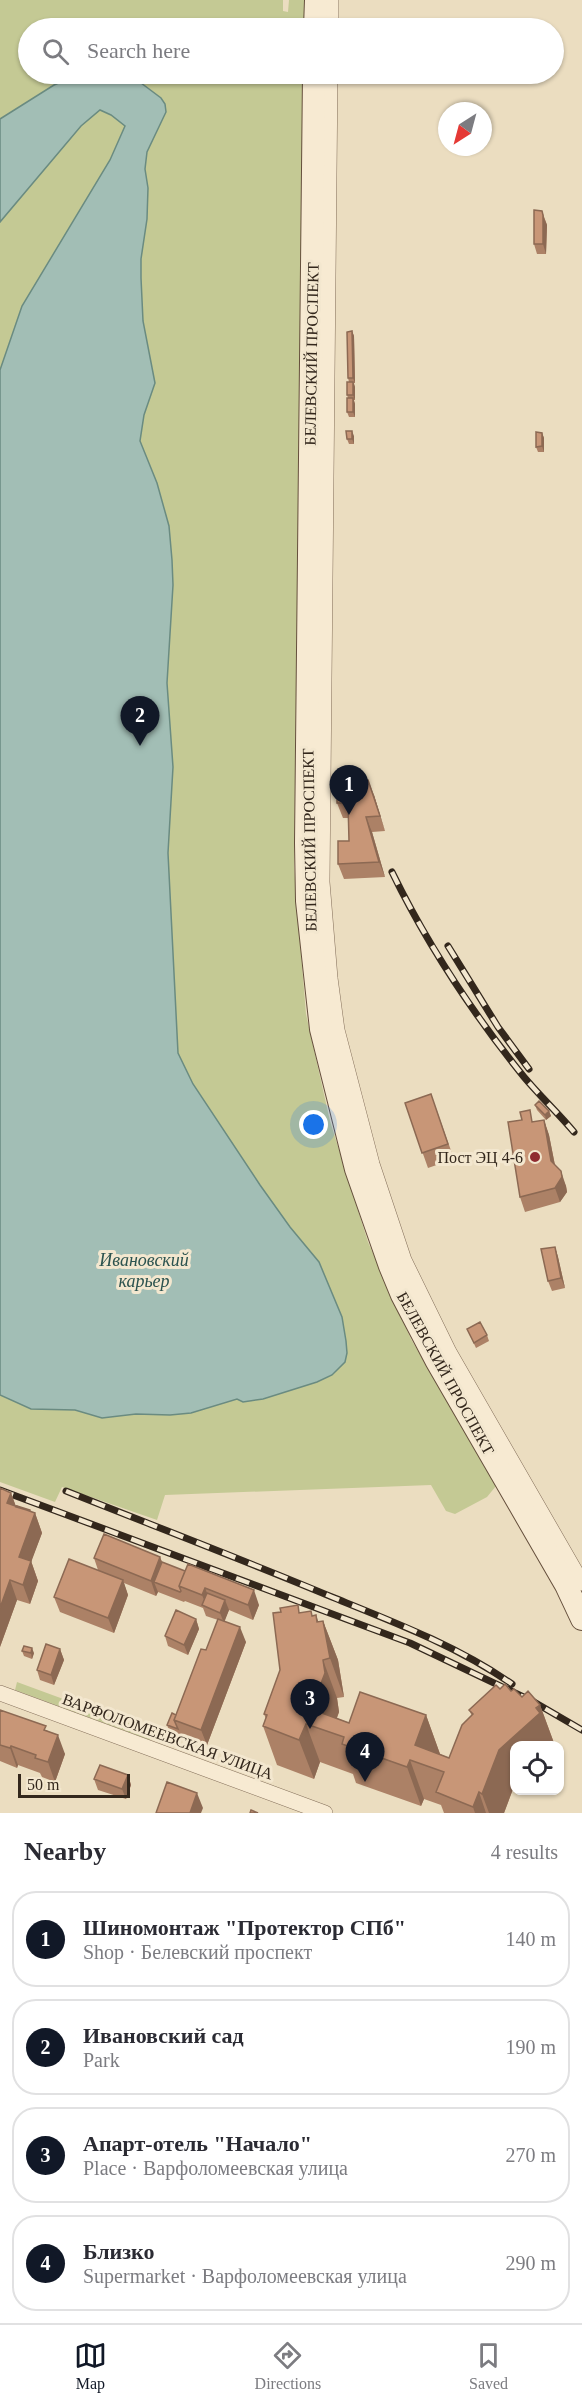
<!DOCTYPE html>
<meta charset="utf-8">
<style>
body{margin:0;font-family:"Times New Roman",serif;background:#f2f2f3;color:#2b2b33}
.controls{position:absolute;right:18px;bottom:18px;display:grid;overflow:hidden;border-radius:12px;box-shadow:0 2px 4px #0004}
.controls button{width:54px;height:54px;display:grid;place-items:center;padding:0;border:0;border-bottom:2px solid #e1e1e2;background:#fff;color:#2b2b33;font:30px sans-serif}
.compass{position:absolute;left:438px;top:102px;width:54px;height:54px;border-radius:50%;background:#fff;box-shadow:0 2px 4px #0004;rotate:216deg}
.scale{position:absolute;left:18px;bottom:15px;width:112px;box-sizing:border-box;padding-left:6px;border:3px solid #33271c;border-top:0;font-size:16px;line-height:21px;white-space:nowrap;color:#33271c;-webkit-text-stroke:4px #f3e7cf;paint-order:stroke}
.you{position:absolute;left:314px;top:1125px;width:21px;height:21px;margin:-15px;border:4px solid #fff;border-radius:50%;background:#1a73e8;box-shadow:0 0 0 9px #1a73e833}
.badge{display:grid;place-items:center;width:39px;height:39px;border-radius:50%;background:#111827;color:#fff;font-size:20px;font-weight:700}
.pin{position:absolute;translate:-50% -50px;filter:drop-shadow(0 2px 3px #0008)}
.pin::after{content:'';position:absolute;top:32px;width:21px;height:18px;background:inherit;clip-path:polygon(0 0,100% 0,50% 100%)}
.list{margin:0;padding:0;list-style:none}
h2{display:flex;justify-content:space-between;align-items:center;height:78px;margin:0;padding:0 24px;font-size:26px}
h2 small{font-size:20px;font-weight:400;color:#7c7c81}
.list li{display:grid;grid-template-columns:39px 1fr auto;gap:18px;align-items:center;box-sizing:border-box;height:96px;margin:0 12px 12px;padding:0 12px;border:2px solid #e1e1e2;border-radius:24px}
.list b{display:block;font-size:22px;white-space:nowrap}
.list p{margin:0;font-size:20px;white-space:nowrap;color:#7c7c81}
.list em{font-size:20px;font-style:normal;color:#7c7c81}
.icon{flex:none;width:33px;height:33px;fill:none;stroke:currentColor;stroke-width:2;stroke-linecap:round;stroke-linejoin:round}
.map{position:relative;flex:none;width:582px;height:1813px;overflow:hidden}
.search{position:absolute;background:#fff;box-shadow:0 2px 4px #0004;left:18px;right:18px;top:18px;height:66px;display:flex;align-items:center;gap:15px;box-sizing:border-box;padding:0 21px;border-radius:33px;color:#7c7c81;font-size:22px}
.sheet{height:510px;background:#fff}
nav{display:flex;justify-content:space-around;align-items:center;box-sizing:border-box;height:84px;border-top:2px solid #e1e1e2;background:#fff;font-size:16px;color:#7c7c81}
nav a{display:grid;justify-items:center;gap:3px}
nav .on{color:#111827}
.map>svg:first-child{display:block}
.green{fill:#c4c994}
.water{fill:#a2beb5;stroke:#6a8b81;stroke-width:1.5}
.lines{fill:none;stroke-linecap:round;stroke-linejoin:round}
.street-casing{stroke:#836e59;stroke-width:16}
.secondary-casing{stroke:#654f3c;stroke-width:24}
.street{stroke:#f7ead2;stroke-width:15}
.secondary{stroke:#f7ead2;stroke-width:22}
.rail-casing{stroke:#33271c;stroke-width:7}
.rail{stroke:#f3e7cf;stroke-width:4.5;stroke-dasharray:14;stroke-linecap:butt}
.wall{fill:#ac8166}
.shaded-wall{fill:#8c6953}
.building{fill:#c89677;stroke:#8c6953;stroke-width:1.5}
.poi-dot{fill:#902b30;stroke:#f3e7cf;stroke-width:2}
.labels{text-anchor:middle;stroke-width:6;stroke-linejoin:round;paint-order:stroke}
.street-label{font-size:16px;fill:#33271c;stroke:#f3e7cf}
.poi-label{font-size:16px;fill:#33271c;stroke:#f3e7cf;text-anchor:end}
.water-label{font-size:18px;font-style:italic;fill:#2c534f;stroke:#f3e7cf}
</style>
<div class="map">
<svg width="582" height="1813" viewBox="0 0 582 1813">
<rect width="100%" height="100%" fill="#ebddc0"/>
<path class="green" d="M 0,0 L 283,0 L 283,11 L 288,12 L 289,0 L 305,0 L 304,28 L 28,28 L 28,74 L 303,74 L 294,867 L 306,1014 L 330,1121 L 368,1242 L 411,1339 L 496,1486 L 487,1497 L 455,1514 L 446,1511 L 431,1485 L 165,1495 L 157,1520 L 62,1487 L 55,1502 L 0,1482 Z
M 17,1682 L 153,1732 L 150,1740 L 15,1690 Z"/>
<path class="water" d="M 80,74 L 129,74 L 161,98 L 165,104 L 166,112 L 147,152 L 145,169 L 148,188 L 147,219 L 141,259 L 141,278 L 143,321 L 155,383 L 144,415 L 140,441 L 157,483 L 169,526 L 172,560 L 173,585 L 167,683 L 173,767 L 168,853 L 178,1053 L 193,1084 L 260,1185 L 290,1227 L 319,1262 L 342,1317 L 346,1341 L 347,1353 L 345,1362 L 332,1375 L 317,1382 L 263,1399 L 243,1402 L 237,1399 L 191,1413 L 170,1415 L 136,1414 L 102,1418 L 75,1410 L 31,1409 L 0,1395 L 0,370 L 22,306 L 110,160 L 125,126 L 111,115 L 100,110 L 81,126 L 0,222 L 0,119 L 54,85 Z"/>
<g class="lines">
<defs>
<path id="street" d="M 331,28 L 331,0
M 330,74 L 322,882 L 330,978 L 337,1030 L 372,1164 L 404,1260 L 449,1352 L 582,1583
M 0,1693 L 325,1813"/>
<path id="secondary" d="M 315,28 L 316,0
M 314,74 L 306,843 L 307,901 L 321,1029 L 356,1169 L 390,1266 L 402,1295 L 436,1360 L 566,1585 L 582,1619"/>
</defs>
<use href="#street" class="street-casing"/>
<use href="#secondary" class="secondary-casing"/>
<use href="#street" class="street"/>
<use href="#secondary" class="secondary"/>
<defs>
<path id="rail" d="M 392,872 C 427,944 474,1015 524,1077 C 540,1096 558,1113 574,1132
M 448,946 L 498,1027 L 529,1069
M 0,1490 L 410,1643 L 534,1702 L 582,1730
M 66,1491 C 154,1526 244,1560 332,1597 C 394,1622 457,1646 512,1684"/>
</defs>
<use href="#rail" class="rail-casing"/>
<use href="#rail" class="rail"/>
</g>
<path class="wall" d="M 542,211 L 547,225 L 546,254 L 537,254 L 534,244 Z
M 352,331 L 354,336 L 355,383 L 354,383 L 355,387 L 355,400 L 354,400 L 355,404 L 355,417 L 349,417 L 347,412 L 348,398 L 347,395 L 349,382 L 348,378 Z
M 542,433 L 544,438 L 544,452 L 538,452 L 536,447 Z
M 354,436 L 354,444 L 349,444 L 347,439 Z
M 374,795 L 385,831 L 372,832 L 385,877 L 344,879 L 338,864 L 349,841 L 349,818 L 343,818 L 337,803 Z
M 431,1094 L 454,1159 L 428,1168 L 405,1103 Z
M 535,1105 L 549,1111 L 551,1116 L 546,1120 L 537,1110 Z
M 544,1120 L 549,1135 L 555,1165 L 566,1186 L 567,1192 L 560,1202 L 525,1212 L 520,1197 L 534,1122 Z
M 555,1247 L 558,1257 L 565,1288 L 552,1291 L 548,1281 Z
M 467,1329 L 487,1335 L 489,1341 L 476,1348 Z
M 11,1493 L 16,1507 L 30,1510 L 30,1512 L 35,1513 L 42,1533 L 31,1561 L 38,1581 L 30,1604 L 17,1600 L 0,1647 Z
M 160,1557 L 162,1562 L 259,1605 L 253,1620 L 229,1610 L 224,1621 L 246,1642 L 207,1745 L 169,1730 L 167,1725 L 176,1715 L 206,1650 L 218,1620 L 206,1616 L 203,1608 L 185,1601 L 184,1602 L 158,1592 L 156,1596 L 124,1583 L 128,1595 L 114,1633 L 60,1612 L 54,1597 L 98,1570 L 94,1558 Z
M 281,1612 L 301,1613 L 313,1616 L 318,1622 L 323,1621 L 338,1660 L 344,1697 L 337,1698 L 339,1712 L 337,1718 L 349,1723 L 426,1715 L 440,1754 L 449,1758 L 472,1716 L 469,1710 L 500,1689 L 511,1691 L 522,1697 L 540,1705 L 554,1743 L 513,1789 L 504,1813 L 444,1813 L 441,1805 L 424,1799 L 421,1806 L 356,1783 L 353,1774 L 320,1762 L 314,1779 L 277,1765 L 263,1726 L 266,1719 L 264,1714 L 280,1670 Z
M 196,1619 L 199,1629 L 188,1655 L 168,1646 L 165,1636 Z
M 60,1649 L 64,1660 L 54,1685 L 40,1680 L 37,1670 Z
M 22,1651 L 34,1653 L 32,1659 L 24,1656 Z
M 0,1710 L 48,1731 L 65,1754 L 55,1782 L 42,1777 L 40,1773 L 18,1765 L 17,1768 L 0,1761 Z
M 128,1775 L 131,1785 L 126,1799 L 98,1790 L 94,1779 Z"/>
<path class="shaded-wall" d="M 543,215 L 547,225 L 546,254 L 543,244 Z
M 352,331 L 354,336 L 355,383 L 353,378 Z
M 353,382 L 355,387 L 355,400 L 353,395 Z
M 353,398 L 355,404 L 355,417 L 353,412 Z
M 352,431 L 354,436 L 354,444 L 352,439 Z
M 542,433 L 544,438 L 544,452 L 542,446 Z
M 368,780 L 374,795 L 385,831 Z
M 366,817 L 372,832 L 385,877 L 379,862 Z
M 549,1111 L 551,1116 L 546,1120 L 545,1115 Z
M 544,1120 L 549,1135 L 557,1176 L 551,1161 Z
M 561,1171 L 566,1186 L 567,1192 L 560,1202 L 555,1188 Z
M 555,1247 L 558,1257 L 565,1288 L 561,1278 Z
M 11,1493 L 18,1512 L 7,1503 Z
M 35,1513 L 42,1533 L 26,1576 L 19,1557 Z
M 160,1557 L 166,1572 L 154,1582 L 158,1592 L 156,1596 L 151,1581 Z
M 31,1561 L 38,1581 L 30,1604 L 23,1585 Z
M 10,1580 L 17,1600 L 0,1647 L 0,1608 Z
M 123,1580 L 128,1595 L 114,1633 L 108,1618 Z
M 205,1588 L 211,1603 L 207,1607 L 202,1595 Z
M 254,1590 L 259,1605 L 253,1620 L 248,1605 Z
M 225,1600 L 229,1610 L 224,1623 L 220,1613 Z
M 316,1615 L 328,1650 L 323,1621 L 338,1660 L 344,1697 L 317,1622 Z
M 196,1619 L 199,1629 L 188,1655 L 184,1645 Z
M 240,1627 L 246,1642 L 207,1745 L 201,1730 Z
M 32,1648 L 34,1653 L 32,1659 L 31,1653 Z
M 60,1649 L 64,1660 L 54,1685 L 51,1675 Z
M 323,1660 L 337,1698 L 339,1712 L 331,1732 L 311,1709 Z
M 540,1705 L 554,1743 L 552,1746 L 514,1746 L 514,1788 L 513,1789 L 504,1813 L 489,1813 L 482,1794 L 499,1750 Z
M 426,1715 L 440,1754 L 434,1769 L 415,1745 Z
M 306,1724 L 320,1762 L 314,1779 L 299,1740 Z
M 58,1735 L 65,1754 L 55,1782 L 48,1762 Z
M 11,1746 L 18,1765 L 17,1768 L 10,1748 Z
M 410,1760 L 424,1799 L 421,1806 L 407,1767 Z
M 128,1775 L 131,1785 L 126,1799 L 122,1789 Z
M 479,1792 L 486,1813 L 475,1813 L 473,1807 Z
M 197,1793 L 203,1808 L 201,1813 L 190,1813 Z"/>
<path class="building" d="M 534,210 L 542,211 L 543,215 L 543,244 L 534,244 Z
M 352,331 L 353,378 L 348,378 L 347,332 Z
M 347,382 L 353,382 L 353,395 L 347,395 Z
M 347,398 L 353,398 L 353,412 L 347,412 Z
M 346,431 L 352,431 L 352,439 L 347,439 Z
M 536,432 L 542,433 L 542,446 L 536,447 Z
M 368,780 L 380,816 L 366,817 L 379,862 L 338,864 L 338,841 L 349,841 L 348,803 L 337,803 L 337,782 Z
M 431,1094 L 448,1144 L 422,1153 L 405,1103 Z
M 539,1101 L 549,1111 L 545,1115 L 535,1105 Z
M 530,1110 L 532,1122 L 544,1120 L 551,1161 L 561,1171 L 562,1177 L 555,1188 L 520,1197 L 508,1122 L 522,1120 L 520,1112 Z
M 555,1247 L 561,1278 L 548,1281 L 541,1249 Z
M 480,1322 L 487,1335 L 474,1343 L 467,1329 Z
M 0,1488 L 11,1493 L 7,1503 L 35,1513 L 19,1557 L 31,1561 L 23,1585 L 10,1580 L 0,1608 Z
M 17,1506 L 30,1510 L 30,1511 L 16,1507 Z
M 104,1534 L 160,1557 L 151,1581 L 94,1558 Z
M 69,1559 L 123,1580 L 108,1618 L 54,1597 Z
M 162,1562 L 185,1571 L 179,1586 L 181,1591 L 180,1592 L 154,1582 Z
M 188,1564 L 254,1590 L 248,1605 L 205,1588 L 202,1595 L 179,1586 Z
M 207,1593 L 225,1600 L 220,1613 L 202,1605 Z
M 298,1605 L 299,1613 L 311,1611 L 312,1616 L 316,1615 L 317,1622 L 323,1621 L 330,1658 L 323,1660 L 325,1673 L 311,1709 L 349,1723 L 360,1692 L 426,1715 L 415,1745 L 449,1758 L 462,1725 L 473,1714 L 469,1710 L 496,1685 L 500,1689 L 505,1684 L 511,1691 L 514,1689 L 522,1697 L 528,1691 L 540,1705 L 536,1708 L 540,1713 L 499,1750 L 482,1794 L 479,1792 L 473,1807 L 436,1792 L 444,1772 L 410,1760 L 407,1767 L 342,1744 L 344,1737 L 306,1724 L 299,1740 L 263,1726 L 267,1715 L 264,1714 L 280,1670 L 273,1613 L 281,1612 L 280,1608 Z
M 176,1610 L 196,1619 L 184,1645 L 165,1636 Z
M 218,1619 L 240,1627 L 201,1730 L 174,1720 L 201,1649 L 206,1650 Z
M 46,1644 L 60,1649 L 51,1675 L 37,1670 Z
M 24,1646 L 32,1648 L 31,1653 L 22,1651 Z
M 0,1710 L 46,1726 L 44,1730 L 58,1735 L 48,1762 L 35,1758 L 36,1755 L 11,1746 L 10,1748 L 0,1745 Z
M 172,1713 L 176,1715 L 174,1720 L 178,1729 L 167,1725 Z
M 100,1765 L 128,1775 L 122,1789 L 94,1779 Z
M 167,1782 L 197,1793 L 190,1813 L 156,1813 Z
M 251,1810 L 258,1813 L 250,1813 Z"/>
<circle class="poi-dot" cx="535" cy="1157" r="6"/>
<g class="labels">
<g class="street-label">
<text transform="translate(311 354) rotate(-89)" y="6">БЕЛЕВСКИЙ ПРОСПЕКТ</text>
<text transform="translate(309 840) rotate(-91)" y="6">БЕЛЕВСКИЙ ПРОСПЕКТ</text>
<text transform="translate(446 1373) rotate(61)" y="6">БЕЛЕВСКИЙ ПРОСПЕКТ</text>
<text transform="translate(168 1736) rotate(20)" y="6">ВАРФОЛОМЕЕВСКАЯ УЛИЦА</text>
</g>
<g class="poi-label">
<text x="523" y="1163">Пост ЭЦ 4-6</text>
</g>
<g class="water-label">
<text x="144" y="1266">Ивановский<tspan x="144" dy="21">карьер</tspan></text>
</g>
</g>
</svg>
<div class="controls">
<button><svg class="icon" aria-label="locate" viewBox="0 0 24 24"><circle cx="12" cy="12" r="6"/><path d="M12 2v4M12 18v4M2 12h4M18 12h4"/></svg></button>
</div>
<svg class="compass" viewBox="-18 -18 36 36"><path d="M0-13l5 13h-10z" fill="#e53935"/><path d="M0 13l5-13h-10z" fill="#7c7c81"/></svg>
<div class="scale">50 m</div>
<div class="you"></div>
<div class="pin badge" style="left:349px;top:815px">1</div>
<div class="pin badge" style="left:140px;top:746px">2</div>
<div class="pin badge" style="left:310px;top:1729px">3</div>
<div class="pin badge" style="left:365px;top:1782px">4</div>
<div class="search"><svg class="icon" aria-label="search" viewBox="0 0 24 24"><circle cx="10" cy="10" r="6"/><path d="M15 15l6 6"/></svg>Search here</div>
</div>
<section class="sheet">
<h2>Nearby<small>4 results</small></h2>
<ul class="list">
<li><span class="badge">1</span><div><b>Шиномонтаж &quot;Протектор СПб&quot;</b><p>Shop · Белевский проспект</p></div><em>140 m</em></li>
<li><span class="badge">2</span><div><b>Ивановский сад</b><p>Park</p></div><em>190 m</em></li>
<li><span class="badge">3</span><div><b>Апарт-отель &quot;Начало&quot;</b><p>Place · Варфоломеевская улица</p></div><em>270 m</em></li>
<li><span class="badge">4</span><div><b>Близко</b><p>Supermarket · Варфоломеевская улица</p></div><em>290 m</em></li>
</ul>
</section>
<nav>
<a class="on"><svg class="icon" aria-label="map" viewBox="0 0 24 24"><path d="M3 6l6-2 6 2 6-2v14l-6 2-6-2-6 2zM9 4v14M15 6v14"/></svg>Map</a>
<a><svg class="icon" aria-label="directions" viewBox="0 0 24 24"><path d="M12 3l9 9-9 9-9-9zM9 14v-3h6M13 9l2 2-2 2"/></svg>Directions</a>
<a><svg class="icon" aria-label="saved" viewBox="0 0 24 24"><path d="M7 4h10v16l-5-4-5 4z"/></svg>Saved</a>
</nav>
